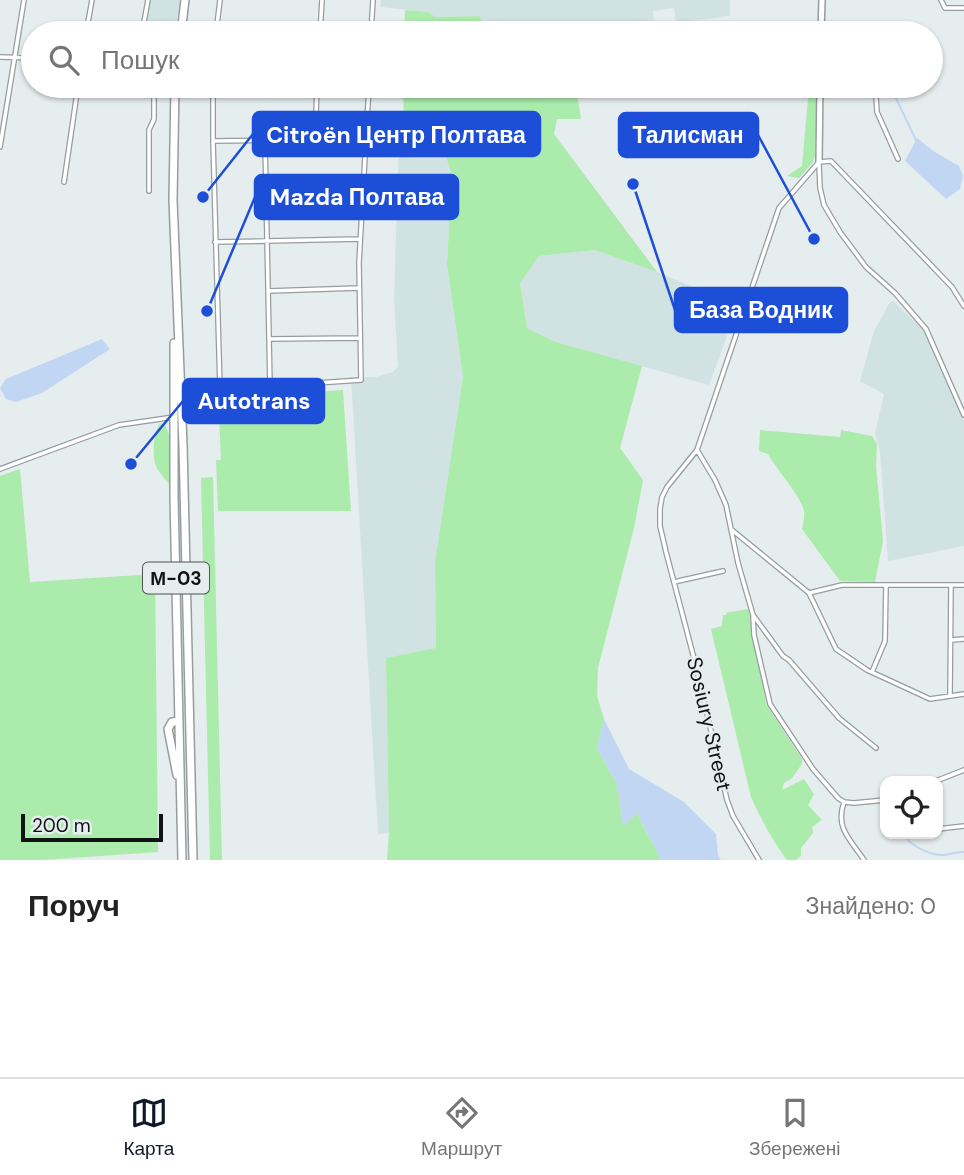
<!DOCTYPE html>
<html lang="uk">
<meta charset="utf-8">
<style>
body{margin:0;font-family:"DM Sans",sans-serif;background:#f6f6f6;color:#222}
.controls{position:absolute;right:21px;bottom:21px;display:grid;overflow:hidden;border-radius:14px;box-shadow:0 2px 5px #0004}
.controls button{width:63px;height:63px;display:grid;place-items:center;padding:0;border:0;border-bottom:2px solid #e0e0e0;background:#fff;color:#222;font:35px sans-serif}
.scale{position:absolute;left:21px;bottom:18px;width:142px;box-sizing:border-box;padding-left:7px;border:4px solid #111414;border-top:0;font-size:19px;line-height:24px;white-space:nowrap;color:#111414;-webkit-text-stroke:5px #e5edee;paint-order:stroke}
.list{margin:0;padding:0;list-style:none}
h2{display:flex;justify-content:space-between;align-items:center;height:91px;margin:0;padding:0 28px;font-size:30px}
h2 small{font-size:23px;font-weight:400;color:#767676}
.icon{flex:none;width:38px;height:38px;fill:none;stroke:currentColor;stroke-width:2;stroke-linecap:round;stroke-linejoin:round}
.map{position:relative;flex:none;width:964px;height:860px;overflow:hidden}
.search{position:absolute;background:#fff;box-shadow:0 2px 5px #0004;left:21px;right:21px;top:21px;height:77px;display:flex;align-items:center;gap:18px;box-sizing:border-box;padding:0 24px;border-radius:38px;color:#767676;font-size:26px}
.sheet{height:217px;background:#fff}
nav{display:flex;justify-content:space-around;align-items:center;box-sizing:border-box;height:98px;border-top:2px solid #e0e0e0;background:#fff;font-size:19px;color:#767676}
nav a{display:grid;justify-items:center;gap:4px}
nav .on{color:#111827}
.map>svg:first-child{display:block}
.built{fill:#d1e2e3}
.green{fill:#abebab}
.water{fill:#c1d6f3}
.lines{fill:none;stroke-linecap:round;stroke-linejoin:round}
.stream{stroke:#c1d6f3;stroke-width:2}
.street-casing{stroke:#969d9e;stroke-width:6}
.secondary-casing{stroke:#969d9e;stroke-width:8}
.highway-casing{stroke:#969d9e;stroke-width:10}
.street{stroke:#fff;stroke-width:3.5}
.secondary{stroke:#fff;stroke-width:5}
.highway{stroke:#fff;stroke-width:7}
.labels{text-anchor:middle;stroke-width:5;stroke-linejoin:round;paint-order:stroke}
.shield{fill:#e5edee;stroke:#515555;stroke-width:2}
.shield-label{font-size:19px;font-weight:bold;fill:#111414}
.street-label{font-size:21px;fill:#111414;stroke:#e5edee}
.leader{fill:none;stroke:#1d4ed8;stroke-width:2.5}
.callout-dot{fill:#1d4ed8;stroke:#e5edee;stroke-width:2.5}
.callout{fill:#1d4ed8;stroke:#1d4ed8;stroke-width:2.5}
.callout-label{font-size:23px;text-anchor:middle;font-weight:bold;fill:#fff}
</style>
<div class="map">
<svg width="964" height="860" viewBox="0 0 964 860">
<rect width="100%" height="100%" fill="#e5edee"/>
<path class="built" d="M 149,0 L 180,0 L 175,33 L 144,33 Z
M 381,0 L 730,0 L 730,16 L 676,23 L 674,8 L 653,11 L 654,20 L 584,29 L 584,33 L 484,33 L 480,16 L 434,17 L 428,12 L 380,7 Z
M 404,126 L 436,127 L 452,175 L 447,264 L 463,377 L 435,562 L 436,649 L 386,658 L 389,833 L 378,834 L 351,377 L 376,377 L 393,372 L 398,366 L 394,298 L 399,140 Z
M 595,250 L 657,272 L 738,306 L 709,385 L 556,342 L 527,328 L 520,283 L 539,256 Z
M 893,301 L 924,330 L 964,420 L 964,546 L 888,561 L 880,452 L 875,433 L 884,394 L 860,381 L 874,331 L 890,302 Z"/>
<path class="green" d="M 405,10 L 428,12 L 435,17 L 480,16 L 484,33 L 404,33 Z
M 403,86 L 576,86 L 581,119 L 557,119 L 554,134 L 657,272 L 595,250 L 539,256 L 520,283 L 527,328 L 556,342 L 642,366 L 620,448 L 643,480 L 634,528 L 598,668 L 597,696 L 604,719 L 597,748 L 617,784 L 623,825 L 638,812 C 642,831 656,842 660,860 L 387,860 L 389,833 L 386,658 L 436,648 L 435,562 L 463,377 L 447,264 L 452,175 L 436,127 L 404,126 Z
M 809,87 L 814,88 L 817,91 L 815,156 L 813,162 L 799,178 L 787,176 L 802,166 Z
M 343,390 L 351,511 L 218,511 L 216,460 L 221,460 L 218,393 L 233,392 L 234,397 Z
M 160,423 L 165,425 L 169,434 L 170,485 C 166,480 161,475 158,470 C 151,459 153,433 160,423 Z
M 760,430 L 840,437 L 841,430 L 872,436 L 877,444 L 876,466 L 883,541 L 875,582 L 840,581 L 802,529 C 803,523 805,517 804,512 C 803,498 776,469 768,454 L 759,451 Z
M 20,469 L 30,582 L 155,574 L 158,852 L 43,860 L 0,860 L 0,476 Z
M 213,477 L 222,860 L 210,860 L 201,478 Z
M 747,609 L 749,610 L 751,617 L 752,634 L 758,656 L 766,704 L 802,759 L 802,764 L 792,778 L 784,783 L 782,790 L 804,779 L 814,794 L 808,805 L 822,820 L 812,827 L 813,833 L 801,848 L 801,856 L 796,860 L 787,860 C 772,840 761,819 751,797 L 711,629 L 722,626 L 723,615 L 726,615 L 726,613 Z"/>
<path class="water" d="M 917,138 L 933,151 L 959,166 L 963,176 L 960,189 L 946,199 L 905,161 Z
M 102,339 L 110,349 L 42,393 L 16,402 L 6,399 L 0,388 L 6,379 Z
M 604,719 L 629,769 L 684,802 L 716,834 L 718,855 L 721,860 L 660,860 C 656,843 642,830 638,812 L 623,826 L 617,784 L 597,748 Z"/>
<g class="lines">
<path class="stream" d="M 892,90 L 916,140
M 903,834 C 910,845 928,855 942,855 C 949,855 956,851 964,852"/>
<defs>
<path id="street" d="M 941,0 L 945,8 L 964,8
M 86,33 L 92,0
M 142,33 L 148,0
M 216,33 L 220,0
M 320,33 L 322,0
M 371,33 L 373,0
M 0,57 L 33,58
M 213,86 L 213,141 L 220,389
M 870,86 L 876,97 L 877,112 L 898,159
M 820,92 L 855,86
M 316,116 L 317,86
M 265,140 L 270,386
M 213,141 L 366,139
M 0,147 L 24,0
M 819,162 L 831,161 L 952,287 L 964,306
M 819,164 L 820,188 L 824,205 L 840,232 L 866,267 L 895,293 L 926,329 L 964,415
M 64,182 L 78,86
M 149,191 L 149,130 L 154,119 L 154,86
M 266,191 L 363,189
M 215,242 L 360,239
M 268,291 L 359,288
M 269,339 L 360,338
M 182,392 L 361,380 L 359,263 L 369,86
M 697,450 L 715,480 L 726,505 L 738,563 L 753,615 L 783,656 L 789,660 L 839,718 L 876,748
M 0,469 L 119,425 L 174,417
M 732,530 L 809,593 L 836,649 L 867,670 L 930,699 L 964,694
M 674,582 L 723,571
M 809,593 L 842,585 L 964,585
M 753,617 L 754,635 L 770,704 L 813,769 L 838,798 L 844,802 L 854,803 L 885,800
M 951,640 L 964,639
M 872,672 L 885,641 L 886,585
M 950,695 L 951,585
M 936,781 L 964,770
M 844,802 C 835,828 850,839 864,860
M 938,829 L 964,826
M 759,860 L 733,816 L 727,800 L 696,666 L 666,552 L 660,526 L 660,509 L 662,497 L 667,487 L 697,450 L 779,208 L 819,162"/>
<path id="secondary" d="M 821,33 L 822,0
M 819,162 L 820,86"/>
<path id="highway" d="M 181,33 L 185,0
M 175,86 L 173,200 L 183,445 L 193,860
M 174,343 L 174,497 L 182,860
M 177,775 L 168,729 L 172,722 L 179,721"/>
</defs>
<use href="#street" class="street-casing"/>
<use href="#secondary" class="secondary-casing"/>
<use href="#highway" class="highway-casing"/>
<use href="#street" class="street"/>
<use href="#secondary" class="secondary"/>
<use href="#highway" class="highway"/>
</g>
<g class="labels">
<rect class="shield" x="143" y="562.5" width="66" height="31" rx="5"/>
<g class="shield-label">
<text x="176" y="585">М-03</text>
</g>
<g class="street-label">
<text transform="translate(709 724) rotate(77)" y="7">Sosiury Street</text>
</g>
</g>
<path class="leader" d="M203 197L253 134M814 239L758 135M207 311L255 197M633 184L675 310M131 464L183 401"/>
<g class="callout-dot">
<circle cx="203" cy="197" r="7"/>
<circle cx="814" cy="239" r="7"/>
<circle cx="207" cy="311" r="7"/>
<circle cx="633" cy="184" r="7"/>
<circle cx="131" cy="464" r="7"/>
</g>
<g class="callout">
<rect x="253" y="112" width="287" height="44" rx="7"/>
<rect x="619" y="113" width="139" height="44" rx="7"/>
<rect x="255" y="175" width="203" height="44" rx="7"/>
<rect x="675" y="288" width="172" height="44" rx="7"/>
<rect x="183" y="379" width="141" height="44" rx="7"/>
</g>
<g class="callout-label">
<text x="396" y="143">Citroën Центр Полтава</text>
<text x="688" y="143">Талисман</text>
<text x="357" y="205">Mazda Полтава</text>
<text x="761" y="318">База Водник</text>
<text x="254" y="409">Autotrans</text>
</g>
</svg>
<div class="controls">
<button><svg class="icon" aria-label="locate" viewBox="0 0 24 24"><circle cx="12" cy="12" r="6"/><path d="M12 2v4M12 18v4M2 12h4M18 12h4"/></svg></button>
</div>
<div class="scale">200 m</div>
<div class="search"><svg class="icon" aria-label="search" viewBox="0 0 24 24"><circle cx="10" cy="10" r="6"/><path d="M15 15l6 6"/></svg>Пошук</div>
</div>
<section class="sheet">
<h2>Поруч<small>Знайдено: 0</small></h2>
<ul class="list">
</ul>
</section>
<nav>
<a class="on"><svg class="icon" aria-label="map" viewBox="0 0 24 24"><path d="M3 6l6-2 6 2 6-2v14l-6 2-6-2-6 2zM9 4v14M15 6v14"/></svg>Карта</a>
<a><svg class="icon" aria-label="directions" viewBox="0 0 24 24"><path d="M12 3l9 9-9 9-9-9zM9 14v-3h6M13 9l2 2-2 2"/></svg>Маршрут</a>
<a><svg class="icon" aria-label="saved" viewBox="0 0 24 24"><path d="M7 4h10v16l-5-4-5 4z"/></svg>Збережені</a>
</nav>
